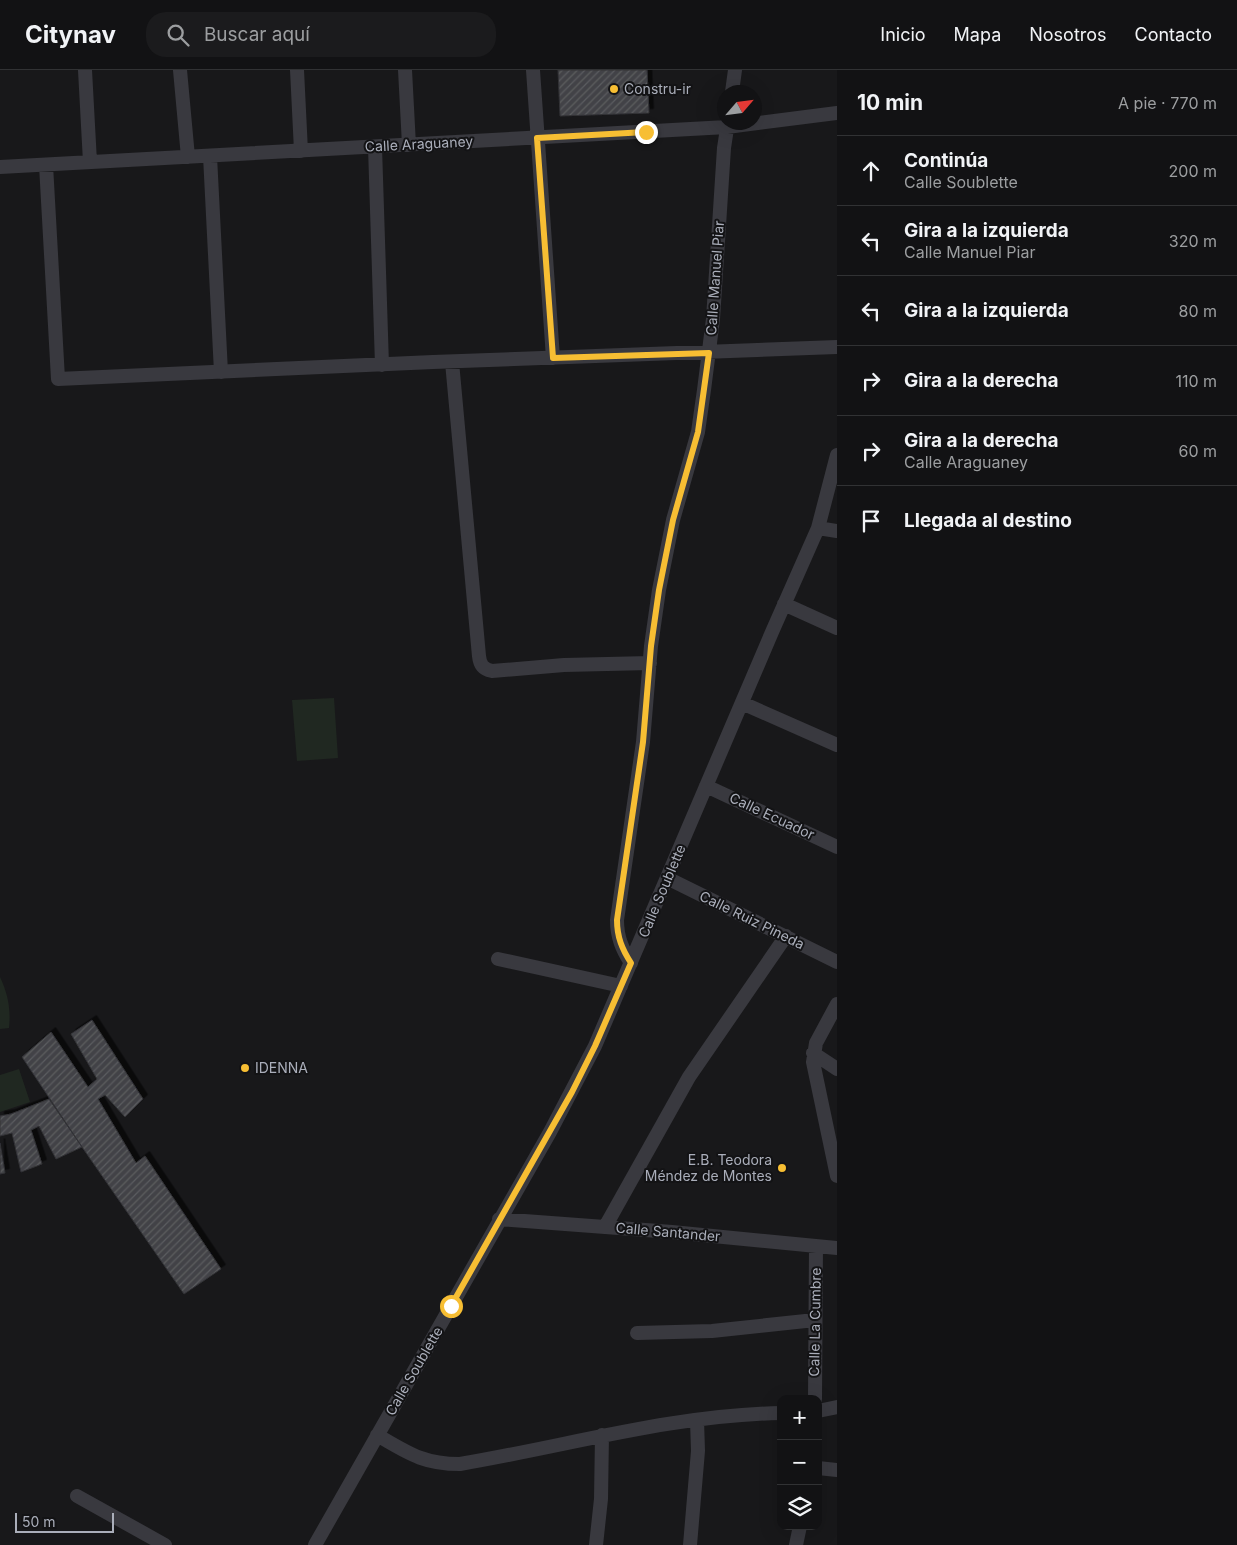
<!DOCTYPE html>
<html lang="es">
<meta charset="utf-8">
<style>
body{margin:0;font-family:Inter,sans-serif;background:#1b1b1d;color:#f1f3f6}
.controls{position:absolute;right:15px;bottom:15px;display:grid;overflow:hidden;border-radius:10px;box-shadow:0 5px 20px #0002}
.controls button{width:45px;height:45px;display:grid;place-items:center;padding:0;border:0;border-bottom:1px solid #313234;background:#121214;color:#f1f3f6;font:25px sans-serif}
.compass{position:absolute;left:717px;top:15px;width:45px;height:45px;border-radius:50%;background:#121214;box-shadow:0 5px 20px #0002;rotate:62deg}
.scale{position:absolute;left:15px;bottom:12px;width:99px;box-sizing:border-box;padding-left:5px;border:2px solid #aaaeba;border-top:0;font-size:14px;line-height:18px;white-space:nowrap;color:#aaaeba;-webkit-text-stroke:4px #131315;paint-order:stroke}
.stop{position:absolute;width:15px;height:15px;margin:-11px;border:4px solid #f7be33;border-radius:50%;background:#fff}
.stop.end{background:#f7be33;border-color:#fff;box-shadow:0 1px 5px #0008}
.list{margin:0;padding:0;list-style:none}
h2{display:flex;justify-content:space-between;align-items:center;height:65px;margin:0;padding:0 20px;font-size:21px}
h2 small{font-size:16px;font-weight:400;color:#9c9ea0}
.list li{display:grid;grid-template-columns:32px 1fr auto;gap:15px;align-items:center;box-sizing:border-box;height:70px;padding:0 20px;border-top:1px solid #313234}
.list b{display:block;font-size:19px;white-space:nowrap}
.list p{margin:0;font-size:16px;white-space:nowrap;color:#9c9ea0}
.list em{font-size:16px;font-style:normal;color:#9c9ea0}
.icon{flex:none;width:28px;height:28px;fill:none;stroke:currentColor;stroke-width:2;stroke-linecap:round;stroke-linejoin:round}
.map{position:relative;flex:none;width:837px;height:1475px;overflow:hidden}
header{display:flex;align-items:center;gap:30px;box-sizing:border-box;height:70px;padding:0 25px;background:#121214;border-bottom:1px solid #313234}
header strong{font-size:24px}
nav{display:flex;gap:28px;margin-inline-start:auto;font-size:18px}
.search{width:350px;height:45px;background:#1b1b1d;display:flex;align-items:center;gap:12px;box-sizing:border-box;padding:0 18px;border-radius:20px;color:#9c9ea0;font-size:19px}
main{display:flex}
aside{flex:1;background:#121214}
.map>svg:first-child{display:block}
.green{fill:#202821}
.building{fill:url(#building-hatch);stroke:#323236;filter:url(#shadow)}
.lines{fill:none;stroke-linecap:round;stroke-linejoin:round}
.minor{stroke:#39393f;stroke-width:14}
.route{stroke:#f7be33;stroke-width:6}
.poi-dot{fill:#f7be33;stroke:#131315;stroke-width:2}
.labels{text-anchor:middle;stroke-width:4;stroke-linejoin:round;paint-order:stroke}
.poi-label{font-size:14px;fill:#aaaeba;stroke:#131315;text-anchor:start}
.street-label{font-size:14px;fill:#aaaeba;stroke:#131315}
</style>
<header>
<strong>Citynav</strong>
<div class="search"><svg class="icon" aria-label="search" viewBox="0 0 24 24"><circle cx="10" cy="10" r="6"/><path d="M15 15l6 6"/></svg>Buscar aquí</div>
<nav><a>Inicio</a><a>Mapa</a><a>Nosotros</a><a>Contacto</a></nav>
</header>
<main>
<div class="map">
<svg width="837" height="1475" viewBox="0 0 837 1475">
<defs>
<pattern id="building-hatch" width="6" height="6" patternUnits="userSpaceOnUse" patternTransform="scale(1.25)"><rect width="6" height="6" fill="#424347"/><path d="M-1 1l2-2M0 6l6-6M5 7l2-2" fill="none" stroke="#5b5c5f"/></pattern>
<filter id="shadow"><feDropShadow dx="4.5" dy="-4.5" stdDeviation="0" flood-color="#0009"/></filter>
</defs>
<rect width="100%" height="100%" fill="#18181a"/>
<path class="green" d="M 334,628 L 338,688 L 297,691 L 292,630 Z
M 0,907 C 8,924 11,939 9,958 L 0,959 Z
M 19,999 L 30,1032 L 0,1042 L 0,1005 Z"/>
<path class="building" d="M 558,0 L 647,0 L 649,43 L 560,46 Z
M 92,950 L 143,1029 L 125,1047 L 105,1025 L 98,1029 L 136,1093 L 145,1086 L 221,1199 L 184,1224 L 82,1077 L 22,987 L 51,962 L 88,1017 L 97,1009 L 71,964 Z
M 49,1029 L 82,1077 L 56,1089 L 39,1056 L 31,1060 L 42,1094 L 21,1102 L 12,1063 L 0,1066 L 0,1046 L 11,1044 Z
M 0,1073 L 5,1103 L 0,1104 Z"/>
<g class="lines">
<path class="minor" d="M 85,0 L 90,92
M 180,0 L 188,87
M 297,0 L 301,81
M 405,0 L 409,75
M 533,0 L 553,288
M 732,22 L 735,0
M 375,77 L 382,295
M 210,86 L 221,302
M 46,95 L 58,309 L 433,292 L 837,277
M 0,97 L 727,57 L 837,43
M 452,292 L 479,586 C 480,595 483,599 492,601 L 564,595 L 650,593
M 818,458 L 837,461
M 784,534 L 837,558
M 742,633 L 837,675
M 706,716 L 837,777
M 667,808 L 837,892
M 498,889 L 621,916
M 631,893 C 622,879 617,867 617,850 L 643,672 L 651,576 L 659,520 L 673,450 L 698,362 L 704,320 L 713,249 L 724,78 L 728,52
M 837,934 L 816,973 L 813,992 L 837,1106
M 813,983 L 837,999
M 499,1149 L 672,1162 L 837,1178
M 605,1157 L 689,1007 L 786,866
M 637,1263 L 712,1261 L 815,1250
M 815,1329 L 816,1176
M 818,1341 L 837,1337
M 377,1365 C 408,1383 423,1394 460,1394 C 567,1376 672,1345 781,1343
M 818,1398 L 837,1400
M 77,1426 L 165,1475
M 315,1475 L 550,1062 L 595,976 L 772,562 L 818,458 L 837,385
M 596,1475 L 601,1429 L 602,1365
M 690,1475 L 698,1381 L 697,1350
M 796,1475 L 800,1456"/>
</g>
<g class="lines">
<path class="route" d="M 451,1236 L 572,1022 L 595,976 L 631,893 C 622,879 617,867 617,850 L 643,672 L 651,576 L 659,520 L 673,450 L 698,362 L 709,283 L 553,288 L 537,68 L 646,62"/>
</g>
<g class="poi-dot">
<circle cx="614" cy="19" r="5"/>
<circle cx="245" cy="998" r="5"/>
<circle cx="782" cy="1098" r="5"/>
</g>
<g class="labels">
<g class="poi-label">
<text x="624" y="24">Constru-ir</text>
<text x="255" y="1003">IDENNA</text>
<text x="772" y="1095" text-anchor="end">E.B. Teodora<tspan x="772" dy="16">Méndez de Montes</tspan></text>
</g>
<g class="street-label">
<text transform="translate(419 74) rotate(-3)" y="5">Calle Araguaney</text>
<text transform="translate(715 208) rotate(-86)" y="5">Calle Manuel Piar</text>
<text transform="translate(772 746) rotate(25)" y="5">Calle Ecuador</text>
<text transform="translate(662 821) rotate(-67)" y="5">Calle Soublette</text>
<text transform="translate(752 850) rotate(26)" y="5">Calle Ruiz Pineda</text>
<text transform="translate(668 1162) rotate(5)" y="5">Calle Santander</text>
<text transform="translate(815 1252) rotate(-89)" y="5">Calle La Cumbre</text>
<text transform="translate(414 1301) rotate(-60)" y="5">Calle Soublette</text>
</g>
</g>
</svg>
<div class="controls">
<button>+</button>
<button>−</button>
<button><svg class="icon" aria-label="layers" viewBox="0 0 24 24"><path d="M12 4l9 5-9 5-9-5zM3 14l9 5 9-5"/></svg></button>
</div>
<svg class="compass" viewBox="-18 -18 36 36"><path d="M0-13l5 13h-10z" fill="#e53935"/><path d="M0 13l5-13h-10z" fill="#9c9ea0"/></svg>
<div class="scale">50 m</div>
<div class="stop" style="left:451px;top:1236px"></div>
<div class="stop end" style="left:646px;top:62px"></div>
</div>
<aside>
<h2>10 min<small>A pie · 770 m</small></h2>
<ul class="list">
<li><svg class="icon" aria-label="ahead" viewBox="0 0 24 24"><path d="M12 20V5M6 11l6-6 6 6"/></svg><div><b>Continúa</b><p>Calle Soublette</p></div><em>200 m</em></li>
<li><svg class="icon" aria-label="left" viewBox="0 0 24 24"><path d="M17 20v-9H6M10 6l-5 5 5 5"/></svg><div><b>Gira a la izquierda</b><p>Calle Manuel Piar</p></div><em>320 m</em></li>
<li><svg class="icon" aria-label="left" viewBox="0 0 24 24"><path d="M17 20v-9H6M10 6l-5 5 5 5"/></svg><div><b>Gira a la izquierda</b></div><em>80 m</em></li>
<li><svg class="icon" aria-label="right" viewBox="0 0 24 24"><path d="M7 20v-9h11M14 6l5 5-5 5"/></svg><div><b>Gira a la derecha</b></div><em>110 m</em></li>
<li><svg class="icon" aria-label="right" viewBox="0 0 24 24"><path d="M7 20v-9h11M14 6l5 5-5 5"/></svg><div><b>Gira a la derecha</b><p>Calle Araguaney</p></div><em>60 m</em></li>
<li><svg class="icon" aria-label="arrive" viewBox="0 0 24 24"><path d="M6 21V4h12l-3 4 3 4H6"/></svg><div><b>Llegada al destino</b></div></li>
</ul>
</aside>
</main>
